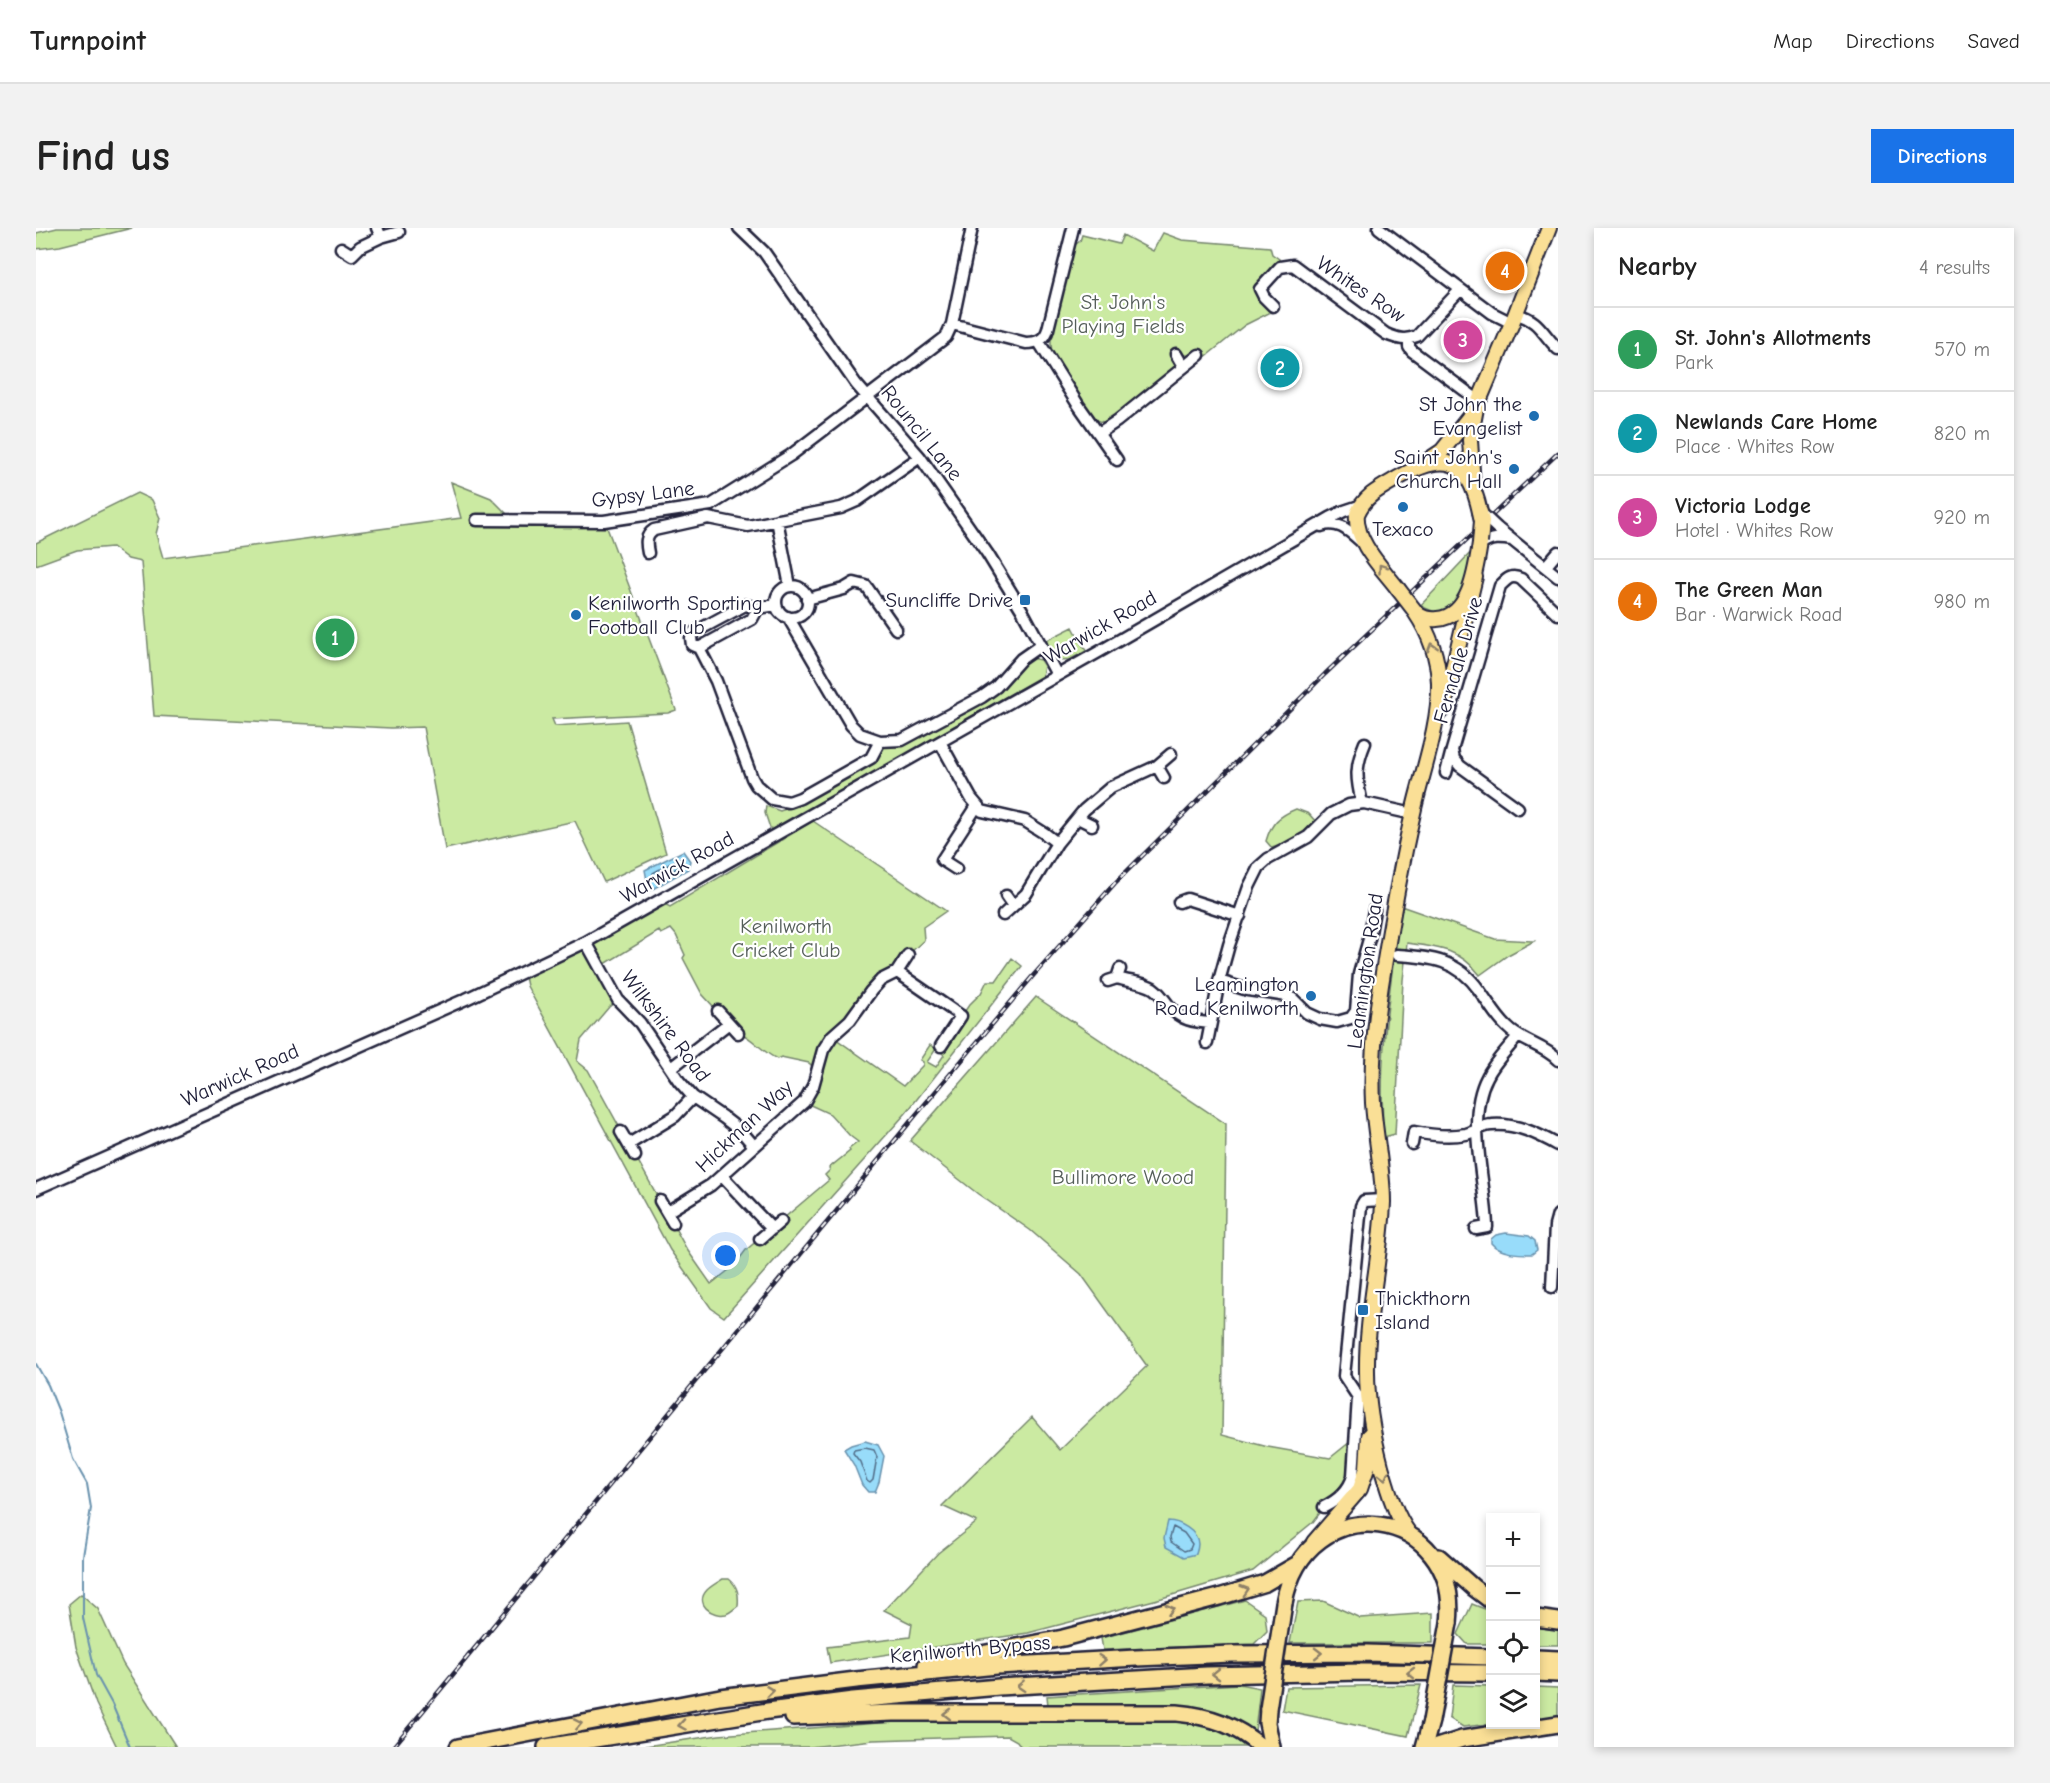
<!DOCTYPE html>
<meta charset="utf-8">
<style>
body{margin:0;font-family:"Comic Neue",sans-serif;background:#f2f2f2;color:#222}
.controls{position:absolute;right:18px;bottom:18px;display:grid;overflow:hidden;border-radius:0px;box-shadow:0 3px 9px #0003}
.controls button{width:54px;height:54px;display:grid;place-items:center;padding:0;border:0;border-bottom:2px solid #e0e0e0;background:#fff;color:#222;font:30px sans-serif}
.you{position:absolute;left:690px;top:1028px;width:21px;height:21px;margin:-15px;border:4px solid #fff;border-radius:50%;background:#1a73e8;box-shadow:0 0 0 9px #1a73e833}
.badge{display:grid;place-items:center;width:39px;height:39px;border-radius:50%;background:#1a73e8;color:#fff;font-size:20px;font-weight:700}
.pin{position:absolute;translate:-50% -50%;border:3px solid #fff;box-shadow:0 2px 6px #0006}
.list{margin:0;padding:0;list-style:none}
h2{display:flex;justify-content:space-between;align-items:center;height:78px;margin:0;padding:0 24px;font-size:26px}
h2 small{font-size:20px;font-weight:400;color:#767676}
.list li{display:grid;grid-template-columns:39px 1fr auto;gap:18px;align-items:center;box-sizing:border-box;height:84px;padding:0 24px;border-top:2px solid #e0e0e0}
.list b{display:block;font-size:22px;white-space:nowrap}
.list p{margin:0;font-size:20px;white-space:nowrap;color:#767676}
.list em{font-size:20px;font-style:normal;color:#767676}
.icon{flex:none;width:33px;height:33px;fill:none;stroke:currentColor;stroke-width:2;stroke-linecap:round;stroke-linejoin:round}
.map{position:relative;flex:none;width:1522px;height:1519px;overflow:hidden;border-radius:0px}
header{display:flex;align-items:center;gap:36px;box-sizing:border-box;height:84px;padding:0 30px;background:#fff;border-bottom:2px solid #e0e0e0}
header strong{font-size:28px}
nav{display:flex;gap:33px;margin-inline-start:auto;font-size:21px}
.intro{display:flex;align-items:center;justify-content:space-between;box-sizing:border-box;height:144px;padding:0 36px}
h1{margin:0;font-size:42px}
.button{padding:15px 27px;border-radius:0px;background:#1a73e8;color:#fff;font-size:21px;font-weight:700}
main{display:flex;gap:36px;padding:0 36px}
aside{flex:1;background:#fff;border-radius:0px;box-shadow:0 3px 9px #0003}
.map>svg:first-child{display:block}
.green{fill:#cbeaa2;stroke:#76866e;stroke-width:1.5;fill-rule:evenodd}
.water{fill:#98dcfa;stroke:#6992ae;stroke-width:1.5}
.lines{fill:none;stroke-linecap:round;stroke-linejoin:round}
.shore{stroke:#516c87;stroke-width:1.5}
.stream{stroke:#6992ae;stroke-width:2}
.minor-casing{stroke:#22223b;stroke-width:15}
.major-casing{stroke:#22223b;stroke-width:18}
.highway-casing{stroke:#22223b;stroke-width:20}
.minor{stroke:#fff;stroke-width:10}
.major{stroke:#fadf96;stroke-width:14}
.highway{stroke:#fadf96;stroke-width:15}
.rail-casing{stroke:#22223b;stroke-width:4.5}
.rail{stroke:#fff;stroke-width:2;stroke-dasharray:7;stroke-linecap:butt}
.minor-bridge-casing{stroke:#22223b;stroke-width:15;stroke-linecap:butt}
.major-bridge-casing{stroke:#22223b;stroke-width:18;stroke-linecap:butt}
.highway-bridge-casing{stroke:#22223b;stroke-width:20;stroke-linecap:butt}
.minor-bridge{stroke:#fff;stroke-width:10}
.major-bridge{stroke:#fadf96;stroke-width:14}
.highway-bridge{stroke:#fadf96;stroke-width:15}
.oneway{stroke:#8e8068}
.poi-dot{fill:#1f6fb2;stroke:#fff;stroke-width:2}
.labels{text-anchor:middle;stroke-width:4.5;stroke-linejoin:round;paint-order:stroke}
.street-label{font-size:21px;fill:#22223b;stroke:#fff}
.park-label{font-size:21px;fill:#555e5a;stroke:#fff}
.poi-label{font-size:21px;fill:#22223b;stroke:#fff;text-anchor:end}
</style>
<header>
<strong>Turnpoint</strong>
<nav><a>Map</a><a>Directions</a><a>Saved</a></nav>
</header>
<div class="intro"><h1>Find us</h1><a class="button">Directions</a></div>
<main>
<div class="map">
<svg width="1522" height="1519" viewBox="0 0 1522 1519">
<rect width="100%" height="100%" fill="#fff"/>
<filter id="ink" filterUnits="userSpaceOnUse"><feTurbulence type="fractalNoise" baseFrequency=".0167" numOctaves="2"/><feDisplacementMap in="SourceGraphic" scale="12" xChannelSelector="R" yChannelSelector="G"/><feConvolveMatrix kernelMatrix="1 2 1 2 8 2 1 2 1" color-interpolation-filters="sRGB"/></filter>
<g filter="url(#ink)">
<path class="green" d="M 21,0 L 96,0 L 24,18 L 0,21 L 0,5 Z
M 1127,5 L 1146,12 L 1234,19 L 1236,26 L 1243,31 L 1244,35 L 1222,60 L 1237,78 L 1235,84 L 1209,97 L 1168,130 L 1144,126 L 1139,132 L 1140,137 L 1137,143 L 1073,194 C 1066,195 1061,193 1056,188 C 1045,177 1025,144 1018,129 C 1014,122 1015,114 1015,106 L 1036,19 L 1044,13 L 1046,7 L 1083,16 L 1087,7 L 1117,23 Z
M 415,254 L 455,270 L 475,290 L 567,289 L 640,482 L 632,485 L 516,491 L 519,498 L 591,493 L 630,625 L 568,654 L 539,593 L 409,621 L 387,499 L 355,500 L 118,488 L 105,334 L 92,331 L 76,319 L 41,322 L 0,337 L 0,315 L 101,265 L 116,272 L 124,290 L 120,306 L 127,330 L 425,290 Z
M 1437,322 L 1429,358 L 1423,372 L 1404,386 L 1384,378 Z
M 1037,399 L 1050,423 C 1026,436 1022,439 1009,413 Z
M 995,430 L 1004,432 L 1008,438 L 1006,448 L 735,603 L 729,585 L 730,578 L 744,583 L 755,579 L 840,531 L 848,519 L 864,518 L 954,470 L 970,456 L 984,438 Z
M 1260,581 L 1273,586 L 1280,594 L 1256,613 L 1236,620 L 1230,613 C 1235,595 1243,588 1260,581 Z
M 777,593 L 910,683 L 887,699 L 888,712 L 845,752 L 796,808 L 867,858 L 887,837 L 887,834 L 884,832 L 894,817 L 900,821 L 891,834 L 900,839 L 908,827 L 906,825 L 905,818 L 933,777 L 945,765 L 951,753 L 960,753 L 976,730 L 986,738 L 870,885 L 688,1089 L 675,1080 L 634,1022 L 491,758 L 488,744 L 623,673 L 634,679 ZM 635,701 L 640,707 L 649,727 L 647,730 L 666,766 L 702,805 C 712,805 727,825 741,831 L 745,829 L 773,835 L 781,843 L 768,874 L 794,886 L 814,908 L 822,914 L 813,921 L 814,923 L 793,940 L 794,942 L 789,947 L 793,952 L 710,1022 L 698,1038 L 675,1056 L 650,1020 L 552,842 L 541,833 L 545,812 L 573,779 L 582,772 L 564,739 L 623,703 L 625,706 Z
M 1365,678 L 1459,711 L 1498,713 L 1472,727 L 1444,747 C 1424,721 1402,719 1371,715 L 1367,752 L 1359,906 L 1348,909 C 1341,832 1355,755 1365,678 Z
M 1000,769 L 1190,896 L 1186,1207 L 1232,1219 L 1294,1230 L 1314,1214 L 1310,1251 L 1277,1294 L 1217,1343 L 1126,1370 L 992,1405 L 794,1435 L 791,1419 L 874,1409 L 876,1396 L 848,1382 L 902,1325 L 941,1294 L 906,1278 L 996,1189 L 1024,1222 L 1111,1138 L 1045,1046 L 994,1002 L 942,966 L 874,913 Z
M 687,1351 L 693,1351 C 702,1358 703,1367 702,1378 C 699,1380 694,1385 690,1386 C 676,1389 658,1376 671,1362 C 675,1358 682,1354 687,1351 Z
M 45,1366 L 62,1381 L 87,1436 L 140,1519 L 81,1519 L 60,1476 L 40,1419 L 33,1376 Z
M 1209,1372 L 1229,1386 L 1231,1403 L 1218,1416 L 1067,1422 L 1065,1410 Z
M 1287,1373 L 1324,1390 L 1397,1385 L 1397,1415 L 1254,1415 L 1262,1374 Z
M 1436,1376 L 1454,1383 L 1454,1416 L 1431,1416 L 1422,1406 Z
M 1500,1399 L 1522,1402 L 1522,1417 L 1500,1417 Z
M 1203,1456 L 1224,1460 L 1219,1503 L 1170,1480 L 1012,1477 L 1011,1468 Z
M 1385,1457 L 1372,1508 L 1246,1482 L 1250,1459 Z
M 1417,1457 L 1454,1458 L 1454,1496 L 1427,1499 L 1413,1490 Z
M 1500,1459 L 1522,1460 L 1522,1488 L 1500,1491 Z
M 883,1492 L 1159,1494 L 1195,1507 L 1209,1519 L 985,1519 L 981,1513 L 972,1508 L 837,1512 L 774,1519 L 603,1519 L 683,1507 Z"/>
<path class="water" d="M 647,623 L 654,633 L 652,641 L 613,663 L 609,642 Z
M 1470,1005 L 1493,1008 L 1499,1013 L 1501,1022 L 1496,1026 C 1483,1026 1464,1026 1455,1015 L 1455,1011 L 1460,1007 Z
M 829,1213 L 842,1217 L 848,1228 L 843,1254 L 839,1264 L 832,1264 L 826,1257 L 818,1237 L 808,1221 L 815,1217 Z
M 1132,1293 C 1143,1293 1162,1303 1162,1316 C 1162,1320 1161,1323 1160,1326 L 1148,1329 L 1130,1319 L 1128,1310 Z"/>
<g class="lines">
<path class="shore" d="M 643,631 L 647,633 L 646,637 L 621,652 L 617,651 L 617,645 Z
M 829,1220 L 838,1222 L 841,1229 L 837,1252 L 834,1255 L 831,1253 L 824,1234 L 817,1225 L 818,1222 Z
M 1137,1299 L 1148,1305 L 1156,1316 L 1154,1321 L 1148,1323 L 1135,1314 L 1134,1309 Z"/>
<path class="stream" d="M 0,1136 L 12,1157 L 23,1184 L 37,1231 L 51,1256 L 55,1280 L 47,1328 L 47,1390 L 60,1447 L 76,1476 L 94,1519"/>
<defs>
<path id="minor" d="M 703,0 L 728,24 L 820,156 L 884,229 L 951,325 L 986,382 L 1021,447
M 1343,0 L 1456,85 L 1476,95
M 345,9 L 363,4
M 305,20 L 316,27 L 324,19 L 345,9 L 341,0
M 1237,78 L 1228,69 L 1224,61 L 1244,39 L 1257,37 L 1350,106 C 1362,111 1369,113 1381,108 L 1424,62
M 1480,86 C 1504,92 1506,106 1522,121
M 916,96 L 990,115 C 1001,115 1009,112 1012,101 L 1037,0
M 1373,111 L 1373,119 L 1376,123 L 1443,173
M 1003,114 L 1041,175 L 1081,232
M 1140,126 L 1147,138
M 1063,205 L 1081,193 L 1163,127
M 441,292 L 568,293 L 675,277 L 755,227 L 910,109 L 916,96 L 936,0
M 741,292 L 754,358
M 1285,298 C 1303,291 1315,305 1328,316
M 1461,300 L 1522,349
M 1444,318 C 1454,309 1464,310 1476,312
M 612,325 C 610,315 609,308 618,302 L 672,290 L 712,298 L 805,280 L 821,273 L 884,229
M 1510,338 L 1522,324
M740 374a16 16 0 1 1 32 0a16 16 0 1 1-32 0Z
M 771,371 L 808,361 L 818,355 L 830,358 L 860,401
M 740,377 L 722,380 L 709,377 L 657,405 L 655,410 L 656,417 L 663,420 L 680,453 L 716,550 L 720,557 L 736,571 L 753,574 L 764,570 L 835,530 L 844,513
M 752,389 L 815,497 L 824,506 L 844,513 L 866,512 L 946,469 L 960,459 L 985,431 L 1005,417
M 663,420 L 716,391 L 722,380
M 904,514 L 935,570 L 946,583 L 989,593 L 1008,605 L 1021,615
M 1121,538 L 1128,550
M 1410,545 L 1416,522
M 1326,575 C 1320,550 1319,539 1329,515
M 1482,580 L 1424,538 L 1418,531 L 1416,522 L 1464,358 C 1471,351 1475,346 1485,351 L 1522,386
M 1042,590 L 1056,597
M 920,641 L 906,632 L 941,578
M 970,668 L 977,678
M 1143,674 L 1151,671 L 1204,688
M 1338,682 L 1333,711 L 1323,746 L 1320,783 L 1315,790 L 1301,794 L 1284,791 L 1271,785 L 1257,771 L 1251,768 L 1212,762 L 1183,753 L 1193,717 L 1213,659 L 1223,639 L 1232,631 L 1272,609 L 1295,586 L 1313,577 L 1328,575 L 1377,586
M 967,687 L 990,666 L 1021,615 L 1048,582 L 1075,559 L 1121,538 L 1135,526
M 550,714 L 582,772 L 604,795 L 643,853 L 657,869 L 688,890 L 706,904 L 718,918
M 1361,727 C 1395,729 1422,732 1443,762 C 1452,774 1460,789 1471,799 C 1485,814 1508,817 1522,832
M 861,744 L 925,788 L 905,818
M 1081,750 C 1093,754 1107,754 1117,760 C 1124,765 1128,771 1133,778 C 1144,792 1158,794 1175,795
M 1072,753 L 1081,750 L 1084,741
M 682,783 L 702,805
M 1171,815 L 1183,753
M 635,840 L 693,795
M 585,904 L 599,928
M 593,916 L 639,888 L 657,869
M 1376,916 L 1378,904 C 1394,907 1414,909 1430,906 C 1439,904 1446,897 1456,897 C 1480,895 1502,906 1522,917
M 686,948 L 736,1001
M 0,961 L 430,771 L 550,714 L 1068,421 L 1294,290 L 1308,283 L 1326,277
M 624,973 L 637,995
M 631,984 L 675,957 L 768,874 L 777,858 L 787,822 L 796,808 L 814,792 L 835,763 L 845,752 L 861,744 L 872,727
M 1440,1001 L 1451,999 C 1450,955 1429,890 1451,849 C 1458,834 1472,821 1482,808
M 724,1011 L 745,993
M 1516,1059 L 1519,998 L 1522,987
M 1288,1279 C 1302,1272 1313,1263 1317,1248 L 1322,1169 L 1308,1148 L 1325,978 L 1328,973 L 1347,972"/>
<path id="major" d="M 1391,233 L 1406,223 L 1437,184
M 1437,258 L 1434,212 L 1440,180 L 1476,95 L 1513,0
M 1362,361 C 1347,341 1318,313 1321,286 C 1329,267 1345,260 1362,250 C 1409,223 1432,229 1444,284
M 1379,384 C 1386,390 1392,392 1401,391 C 1434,389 1440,341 1444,315
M 1407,482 L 1439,349
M 1374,1307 C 1359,1287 1352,1262 1345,1238 C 1337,1207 1331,1176 1331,1144 C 1330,1087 1345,1031 1347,974 C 1347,941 1339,908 1337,875 C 1335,836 1339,796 1345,757 C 1354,700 1364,642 1377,585 C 1386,544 1404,497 1403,455 C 1402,429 1394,406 1379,384
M 1278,1314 L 1324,1261 L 1331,1240 L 1333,1208"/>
<path id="highway" d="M 1403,1329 L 1438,1360 L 1454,1372
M 1248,1375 C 1269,1256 1426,1279 1413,1395
M 1500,1390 L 1522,1393
M 1500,1430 L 1522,1431
M 890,1437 L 1027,1410 L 1183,1369 L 1229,1355 L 1260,1337
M 1500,1445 L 1522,1446
M 1232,1481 L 1231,1495 L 1236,1519
M 757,1489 L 857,1485 L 1141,1485 C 1174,1488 1200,1497 1225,1519
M 422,1519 L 684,1469 L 820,1452 L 961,1438 L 1100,1430 L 1196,1426 L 1331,1425 L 1454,1429
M 510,1519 L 732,1483 L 817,1472 L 963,1459 L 1171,1447 L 1326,1444 L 1454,1445
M 1388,1519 L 1395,1493
M 1401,1519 L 1426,1511 L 1522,1496"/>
</defs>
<use href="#minor" class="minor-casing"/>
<use href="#major" class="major-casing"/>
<use href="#highway" class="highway-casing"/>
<use href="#minor" class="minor"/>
<use href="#major" class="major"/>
<use href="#highway" class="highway"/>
<defs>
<path id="rail" d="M 357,1519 L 879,888 L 996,749 L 1079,655 L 1289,446 L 1522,225"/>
</defs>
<use href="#rail" class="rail-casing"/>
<use href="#rail" class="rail"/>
<defs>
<path id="minor-bridge" d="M 1444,284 L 1461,300"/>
<path id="major-bridge" d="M 1444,315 L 1446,293 L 1444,284
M 1362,361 L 1379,383"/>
<path id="highway-bridge" d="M 1232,1481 L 1248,1375
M 1395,1493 L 1413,1395"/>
</defs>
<use href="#minor-bridge" class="minor-bridge-casing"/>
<use href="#major-bridge" class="major-bridge-casing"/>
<use href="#highway-bridge" class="highway-bridge-casing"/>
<use href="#minor-bridge" class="minor-bridge"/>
<use href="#major-bridge" class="major-bridge"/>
<use href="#highway-bridge" class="highway-bridge"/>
</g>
<defs><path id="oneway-chevron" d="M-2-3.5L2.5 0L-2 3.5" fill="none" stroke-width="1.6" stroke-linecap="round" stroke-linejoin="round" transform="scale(1.5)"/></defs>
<g class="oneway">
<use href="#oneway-chevron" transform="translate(1346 340) rotate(-126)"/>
<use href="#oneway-chevron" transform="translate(1396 419) rotate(-107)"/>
<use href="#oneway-chevron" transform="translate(1348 1248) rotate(74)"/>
<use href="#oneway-chevron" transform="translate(1209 1362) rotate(-18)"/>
<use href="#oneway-chevron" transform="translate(1134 1381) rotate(-15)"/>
<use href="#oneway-chevron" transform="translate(1282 1425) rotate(-1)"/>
<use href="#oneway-chevron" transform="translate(1066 1432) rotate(-4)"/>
<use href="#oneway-chevron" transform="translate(1375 1445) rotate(-180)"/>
<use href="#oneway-chevron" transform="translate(1180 1446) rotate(179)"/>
<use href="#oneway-chevron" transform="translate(985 1458) rotate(177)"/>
<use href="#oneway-chevron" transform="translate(734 1463) rotate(-7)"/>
<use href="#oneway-chevron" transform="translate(911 1486) rotate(180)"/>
<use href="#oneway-chevron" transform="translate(542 1496) rotate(-11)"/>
<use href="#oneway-chevron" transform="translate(646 1497) rotate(171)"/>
</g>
</g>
<g class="poi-dot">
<circle cx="1498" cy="188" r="6"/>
<circle cx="1478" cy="241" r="6"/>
<circle cx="1367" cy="279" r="6"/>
<rect x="983" y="366" width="12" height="12" rx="3"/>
<circle cx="540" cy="387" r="6"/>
<circle cx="1275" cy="768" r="6"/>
<rect x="1321" y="1076" width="12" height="12" rx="3"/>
</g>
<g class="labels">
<g class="street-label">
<text transform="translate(1325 61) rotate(34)" y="7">Whites Row</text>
<text transform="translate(886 205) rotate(51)" y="7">Rouncil Lane</text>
<text transform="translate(607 266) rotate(-7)" y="7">Gypsy Lane</text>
<text transform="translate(1064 399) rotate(-30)" y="7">Warwick Road</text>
<text transform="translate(1422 432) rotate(-74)" y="7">Ferndale Drive</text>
<text transform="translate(641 639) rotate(-29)" y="7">Warwick Road</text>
<text transform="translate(1329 743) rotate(-82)" y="7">Leamington Road</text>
<text transform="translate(630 798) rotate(53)" y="7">Wilkshire Road</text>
<text transform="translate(204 847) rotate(-24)" y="7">Warwick Road</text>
<text transform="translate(708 898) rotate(-43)" y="7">Hickman Way</text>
<text transform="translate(934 1421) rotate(-5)" y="7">Kenilworth Bypass</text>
</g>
<g class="park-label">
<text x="1087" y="81">St. John's<tspan x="1087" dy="24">Playing Fields</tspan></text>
<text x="750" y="705">Kenilworth<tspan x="750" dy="24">Cricket Club</tspan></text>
<text x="1087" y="956">Bullimore Wood</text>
</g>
<g class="poi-label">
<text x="1486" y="183">St John the<tspan x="1486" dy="24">Evangelist</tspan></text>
<text x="1466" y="236">Saint John's<tspan x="1466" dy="24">Church Hall</tspan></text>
<text x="1367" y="308" text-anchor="middle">Texaco</text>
<text x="977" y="379">Suncliffe Drive</text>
<text x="552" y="382" text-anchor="start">Kenilworth Sporting<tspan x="552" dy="24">Football Club</tspan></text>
<text x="1263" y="763">Leamington<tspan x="1263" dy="24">Road Kenilworth</tspan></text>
<text x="1339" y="1077" text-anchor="start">Thickthorn<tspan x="1339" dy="24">Island</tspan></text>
</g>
</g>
</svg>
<div class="controls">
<button>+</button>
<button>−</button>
<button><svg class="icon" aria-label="locate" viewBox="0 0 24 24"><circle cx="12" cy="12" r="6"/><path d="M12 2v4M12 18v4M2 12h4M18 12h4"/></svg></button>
<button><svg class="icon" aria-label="layers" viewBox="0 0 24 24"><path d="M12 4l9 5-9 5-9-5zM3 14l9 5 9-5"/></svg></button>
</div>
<div class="you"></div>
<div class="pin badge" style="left:299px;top:410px;background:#2e9e5b">1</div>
<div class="pin badge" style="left:1244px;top:140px;background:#0f9aa8">2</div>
<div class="pin badge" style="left:1427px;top:112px;background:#d1479c">3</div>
<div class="pin badge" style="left:1469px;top:43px;background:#e8710a">4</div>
</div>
<aside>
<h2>Nearby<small>4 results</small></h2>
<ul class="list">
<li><span class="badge" style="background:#2e9e5b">1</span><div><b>St. John's Allotments</b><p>Park</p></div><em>570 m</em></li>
<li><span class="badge" style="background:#0f9aa8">2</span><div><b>Newlands Care Home</b><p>Place · Whites Row</p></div><em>820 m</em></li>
<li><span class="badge" style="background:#d1479c">3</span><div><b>Victoria Lodge</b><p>Hotel · Whites Row</p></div><em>920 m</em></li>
<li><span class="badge" style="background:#e8710a">4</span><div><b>The Green Man</b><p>Bar · Warwick Road</p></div><em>980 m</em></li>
</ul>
</aside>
</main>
